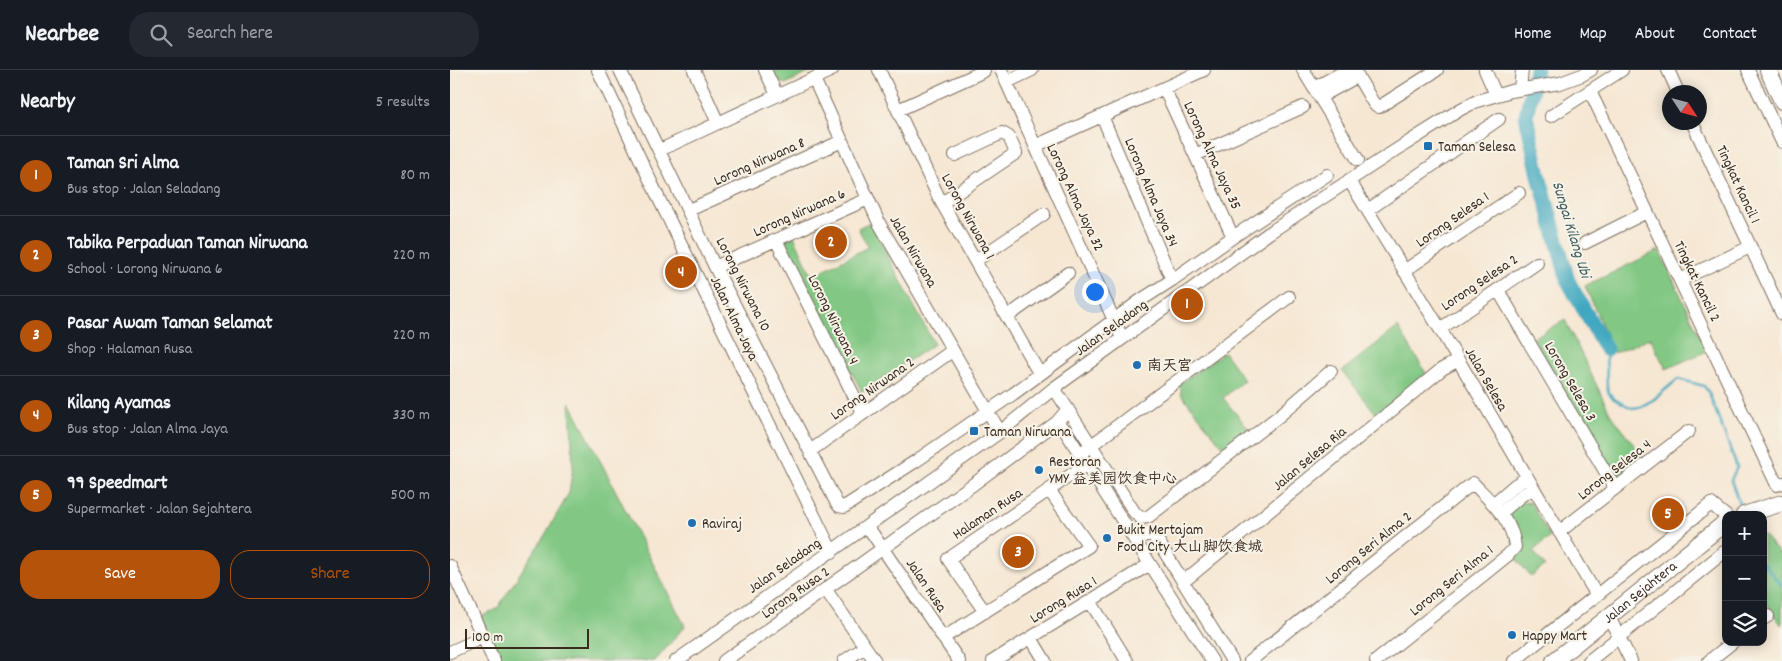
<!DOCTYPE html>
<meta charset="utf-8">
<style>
body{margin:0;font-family:Dekko,"LXGW WenKai TC",sans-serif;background:#242831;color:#f1f3f6}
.controls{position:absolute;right:15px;bottom:15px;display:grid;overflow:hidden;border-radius:10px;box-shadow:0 2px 12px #0003}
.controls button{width:45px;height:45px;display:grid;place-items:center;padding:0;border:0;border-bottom:1px solid #363941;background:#171b24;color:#f1f3f6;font:25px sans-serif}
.compass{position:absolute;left:1212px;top:15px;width:45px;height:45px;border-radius:50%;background:#171b24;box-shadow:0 2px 12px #0003;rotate:126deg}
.scale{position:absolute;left:15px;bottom:12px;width:124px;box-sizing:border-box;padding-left:5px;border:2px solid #3b2a1e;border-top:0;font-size:14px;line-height:18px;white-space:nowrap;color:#3b2a1e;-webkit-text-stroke:4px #f7f3e8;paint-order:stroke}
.you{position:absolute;left:644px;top:221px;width:18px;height:18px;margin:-12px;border:4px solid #fff;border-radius:50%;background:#1a73e8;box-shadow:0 0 0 8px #1a73e833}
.badge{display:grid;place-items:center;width:32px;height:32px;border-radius:50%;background:#b45309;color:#fff;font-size:16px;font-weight:700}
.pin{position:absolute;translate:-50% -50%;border:2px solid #fff;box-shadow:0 1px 5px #0006}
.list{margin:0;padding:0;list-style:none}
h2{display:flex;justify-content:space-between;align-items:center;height:65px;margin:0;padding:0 20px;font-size:21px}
h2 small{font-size:16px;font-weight:400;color:#9ea1a6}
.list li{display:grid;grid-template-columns:32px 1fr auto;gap:15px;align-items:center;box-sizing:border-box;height:80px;padding:0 20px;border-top:1px solid #363941}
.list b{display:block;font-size:19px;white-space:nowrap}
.list p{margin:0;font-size:16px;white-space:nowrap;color:#9ea1a6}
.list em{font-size:16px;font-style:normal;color:#9ea1a6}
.actions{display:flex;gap:10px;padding:15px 20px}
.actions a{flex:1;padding:11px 0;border:1px solid #b45309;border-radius:20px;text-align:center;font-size:18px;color:#b45309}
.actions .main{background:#b45309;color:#fff}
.icon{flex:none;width:28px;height:28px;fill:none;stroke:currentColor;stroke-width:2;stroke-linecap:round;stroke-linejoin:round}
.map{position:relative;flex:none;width:1332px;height:591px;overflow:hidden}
header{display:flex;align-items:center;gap:30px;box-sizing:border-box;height:70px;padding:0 25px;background:#171b24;border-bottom:1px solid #363941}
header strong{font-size:24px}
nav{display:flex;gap:28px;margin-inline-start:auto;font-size:18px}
.search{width:350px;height:45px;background:#242831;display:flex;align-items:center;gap:12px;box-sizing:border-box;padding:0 18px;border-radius:20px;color:#9ea1a6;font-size:19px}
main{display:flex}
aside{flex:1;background:#171b24}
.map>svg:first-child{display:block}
.green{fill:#82c884;stroke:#5e7951}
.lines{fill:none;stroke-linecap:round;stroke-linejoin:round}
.stream{stroke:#3fa8c0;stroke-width:2.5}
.river{stroke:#3fa8c0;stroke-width:15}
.minor-casing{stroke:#7c6c5d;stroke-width:14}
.major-casing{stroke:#7c6c5d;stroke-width:18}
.minor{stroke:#fff;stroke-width:12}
.major{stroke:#fff;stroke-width:16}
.poi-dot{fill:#1f6fb2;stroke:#f7f3e8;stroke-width:2}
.labels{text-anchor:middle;stroke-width:4;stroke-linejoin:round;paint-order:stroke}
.poi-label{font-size:15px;fill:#3b2a1e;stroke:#f7f3e8;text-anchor:start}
.street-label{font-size:15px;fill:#3b2a1e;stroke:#f7f3e8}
.water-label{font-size:16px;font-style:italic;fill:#3d5c5f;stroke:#f7f3e8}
</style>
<header>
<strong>Nearbee</strong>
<div class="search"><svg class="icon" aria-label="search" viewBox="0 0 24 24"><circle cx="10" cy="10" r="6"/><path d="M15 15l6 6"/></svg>Search here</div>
<nav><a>Home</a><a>Map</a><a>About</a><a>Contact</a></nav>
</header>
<main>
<aside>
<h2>Nearby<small>5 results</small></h2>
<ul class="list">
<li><span class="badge">1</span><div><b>Taman Sri Alma</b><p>Bus stop · Jalan Seladang</p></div><em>80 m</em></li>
<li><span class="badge">2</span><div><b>Tabika Perpaduan Taman Nirwana</b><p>School · Lorong Nirwana 6</p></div><em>220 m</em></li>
<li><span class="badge">3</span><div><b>Pasar Awam Taman Selamat</b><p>Shop · Halaman Rusa</p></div><em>220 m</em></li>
<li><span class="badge">4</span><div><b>Kilang Ayamas</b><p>Bus stop · Jalan Alma Jaya</p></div><em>330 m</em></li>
<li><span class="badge">5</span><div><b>99 Speedmart</b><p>Supermarket · Jalan Sejahtera</p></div><em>500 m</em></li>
</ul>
<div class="actions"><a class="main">Save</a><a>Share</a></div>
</aside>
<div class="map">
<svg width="1332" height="591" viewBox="0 0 1332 591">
<rect width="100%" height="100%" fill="#f7f3e8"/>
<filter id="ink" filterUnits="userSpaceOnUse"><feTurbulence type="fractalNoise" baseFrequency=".02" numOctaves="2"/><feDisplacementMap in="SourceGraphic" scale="10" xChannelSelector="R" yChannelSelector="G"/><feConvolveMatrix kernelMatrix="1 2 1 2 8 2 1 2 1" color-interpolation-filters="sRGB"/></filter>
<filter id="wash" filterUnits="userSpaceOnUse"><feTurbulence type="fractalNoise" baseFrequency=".0096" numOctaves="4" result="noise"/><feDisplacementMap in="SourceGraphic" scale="20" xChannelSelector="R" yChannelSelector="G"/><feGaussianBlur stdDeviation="1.12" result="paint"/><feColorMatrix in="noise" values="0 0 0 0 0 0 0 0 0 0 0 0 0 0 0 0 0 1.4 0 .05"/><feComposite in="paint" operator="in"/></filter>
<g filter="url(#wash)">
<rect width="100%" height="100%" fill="#f6e7d3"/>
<path class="green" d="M 322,0 L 365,0 L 335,14 L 328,11 Z
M 420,152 L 484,274 L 412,322 L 333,171 L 344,166 L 362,206 L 418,177 L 408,158 Z
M 1209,180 L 1257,281 L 1216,299 L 1200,268 L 1164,283 L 1135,216 Z
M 1115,250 L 1160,343 L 1194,388 L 1167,410 L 1083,268 Z
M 948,257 L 977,305 L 927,345 L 892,301 Z
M 774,282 L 794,310 L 773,328 L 802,363 L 777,382 L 731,324 L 731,319 L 728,315 Z
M 120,332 L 235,556 L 205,591 L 53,591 L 30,547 L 47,539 L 95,465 L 119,423 L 123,397 Z
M 1080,432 L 1100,467 L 1083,481 L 1095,496 L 1081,507 L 1064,486 L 1060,441 L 1069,433 Z
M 1313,464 L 1332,487 L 1332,556 L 1313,529 Z"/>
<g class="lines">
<path class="stream" d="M 1156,279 L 1157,317 L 1159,323 L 1164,329 L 1182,338 L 1190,337 L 1203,330 L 1228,309 L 1254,316 L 1259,323 L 1287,397 L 1281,410 L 1290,436
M 1313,493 L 1332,516"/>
<path class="river" d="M 1086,0 L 1076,46 L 1089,105 L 1118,211 L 1156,279"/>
</g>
</g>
<g filter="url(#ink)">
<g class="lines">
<defs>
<path id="minor" d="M 148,0 L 210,131 L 382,482
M 170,0 L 265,197 L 386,432 L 389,436 L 394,437 L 466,391 L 563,324 L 691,230 L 722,210 L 783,167 L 877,105
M 244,0 L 268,53
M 315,0 L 327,25
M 429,0 L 489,128 L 589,303
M 551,0 L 672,268
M 853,0 L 908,90
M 904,0 L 924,34 L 929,37 L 987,0
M 1035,0 L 1046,25
M 1218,0 L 1228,22
M 1298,0 L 1332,72
M 364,9 L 429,153 L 550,362
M 557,12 L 582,0
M 714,18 L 783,167
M 864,18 L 897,0
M 1070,19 L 1072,0
M 1140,21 L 1327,415 L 1332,413
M 870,27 L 908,6
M 448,40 L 534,1
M 652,46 L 722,210
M 1101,46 L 1172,0
M 1242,52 L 1332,244
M 585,76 L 754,0
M 210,80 L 382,0
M 745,85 L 853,37
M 899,110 L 990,259 L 1146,524
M 492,133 L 566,83 L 559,67 L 552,63 L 505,85
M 239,140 L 392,71
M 918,140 L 1049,49
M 326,170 L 413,344
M 1135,173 L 1197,142
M 525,191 L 594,144
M 265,197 L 418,129
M 954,201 L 1069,123
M 1230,210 L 1300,177
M 1048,220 L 1165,418
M 557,247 L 618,203
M 990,259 L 1087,193
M 604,318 L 685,443 L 691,448 L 698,447 L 829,346 L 881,301
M 607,352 L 616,362 L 630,384 L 762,591
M 635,380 L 839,227
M 360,381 L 502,281
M 1043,434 L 1065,415 L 1077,408
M 1051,443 L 1072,425 L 1083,419
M 418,457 L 509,591
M 1109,462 L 1239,361
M 686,471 L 695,465 L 702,465 L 708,471 L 782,591
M 0,496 L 44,591
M 733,512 L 992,299 L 1007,291
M 376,520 L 425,591
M 640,531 L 677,591
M 535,542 L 498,489 L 637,394
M 1159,547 L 1181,591
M 1313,549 L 1318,546
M 493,568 L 639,476 L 599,420
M 581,568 L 595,591
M 0,582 L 33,567
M 226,591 L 550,362 L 604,318 L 819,163 L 935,87 L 1011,39 L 1027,31 L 1061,21 L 1110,13 L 1132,5 L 1141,0
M 274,591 L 525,413 L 607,352 L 618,339
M 394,591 L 415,577
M 543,591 L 700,494
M 800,591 L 1023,413 C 1040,431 1063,450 1065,477 L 1058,485 L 926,591
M 1064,591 L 1261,434 L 1276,446
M 1139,591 L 1274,482
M 1259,591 L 1283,572"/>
<g id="major">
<path d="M 1318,0 L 1332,31"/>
<path d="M 1294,445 L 1332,433"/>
<path id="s1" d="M 1104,591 L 1276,452"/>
</g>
</defs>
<use href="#minor" class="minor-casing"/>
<use href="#major" class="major-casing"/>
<use href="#minor" class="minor"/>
<use href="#major" class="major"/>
</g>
</g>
<g class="poi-dot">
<rect x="973" y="71" width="10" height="10" rx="2.5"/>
<circle cx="687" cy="295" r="5"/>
<rect x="519" y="356" width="10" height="10" rx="2.5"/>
<circle cx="589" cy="400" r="5"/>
<circle cx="242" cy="453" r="5"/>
<circle cx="657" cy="468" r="5"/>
<circle cx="1062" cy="565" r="5"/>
</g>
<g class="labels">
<g class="poi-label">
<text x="988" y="81">Taman Selesa</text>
<text x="697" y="300">南天宫</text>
<text x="534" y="366">Taman Nirwana</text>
<text x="599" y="396">Restoran<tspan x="599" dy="17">YMY 益美园饮食中心</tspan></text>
<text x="252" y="458">Raviraj</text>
<text x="667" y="464">Bukit Mertajam<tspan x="667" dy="17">Food City 大山脚饮食城</tspan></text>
<text x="1072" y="570">Happy Mart</text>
</g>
<g class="street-label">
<text transform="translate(763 85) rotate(65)" y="5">Lorong Alma Jaya 35</text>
<text transform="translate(309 91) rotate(-24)" y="5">Lorong Nirwana 8</text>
<text transform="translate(1289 114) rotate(65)" y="5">Tingkat Kancil 1</text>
<text transform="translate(702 122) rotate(67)" y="5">Lorong Alma Jaya 34</text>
<text transform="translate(626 127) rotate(65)" y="5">Lorong Alma Jaya 32</text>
<text transform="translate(349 142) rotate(-24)" y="5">Lorong Nirwana 6</text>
<text transform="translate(519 146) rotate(61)" y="5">Lorong Nirwana 1</text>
<text transform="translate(1002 149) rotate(-35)" y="5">Lorong Selesa 1</text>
<text transform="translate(464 181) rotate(60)" y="5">Jalan Nirwana</text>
<text transform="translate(1248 211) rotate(64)" y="5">Tingkat Kancil 2</text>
<text transform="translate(1029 212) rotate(-34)" y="5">Lorong Selesa 2</text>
<text transform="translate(294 214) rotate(63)" y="5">Lorong Nirwana 10</text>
<text transform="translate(285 248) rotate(64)" y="5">Jalan Alma Jaya</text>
<text transform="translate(384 249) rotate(64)" y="5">Lorong Nirwana 4</text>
<text transform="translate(661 257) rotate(-36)" y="5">Jalan Seladang</text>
<text transform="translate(1037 309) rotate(60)" y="5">Jalan Selesa</text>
<text transform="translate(1121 311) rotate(60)" y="5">Lorong Selesa 3</text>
<text transform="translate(422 318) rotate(-35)" y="5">Lorong Nirwana 2</text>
<text transform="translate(859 388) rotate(-40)" y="5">Jalan Selesa Ria</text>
<text transform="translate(1164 399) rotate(-38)" y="5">Lorong Selesa 4</text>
<text transform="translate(537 443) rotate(-34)" y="5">Halaman Rusa</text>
<text transform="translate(918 477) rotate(-39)" y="5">Lorong Seri Alma 2</text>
<text transform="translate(334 495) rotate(-35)" y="5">Jalan Seladang</text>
<text transform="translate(1001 510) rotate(-39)" y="5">Lorong Seri Alma 1</text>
<text transform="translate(477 515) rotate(56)" y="5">Jalan Rusa</text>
<text dy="5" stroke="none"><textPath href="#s1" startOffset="110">Jalan Sejahtera</textPath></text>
<text transform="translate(345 522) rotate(-35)" y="5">Lorong Rusa 2</text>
<text transform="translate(613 529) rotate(-32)" y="5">Lorong Rusa 1</text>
</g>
<g class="water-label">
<text transform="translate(1123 159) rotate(73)" y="6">Sungai Kilang Ubi</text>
</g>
</g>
</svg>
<div class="controls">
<button>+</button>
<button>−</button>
<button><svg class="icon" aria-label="layers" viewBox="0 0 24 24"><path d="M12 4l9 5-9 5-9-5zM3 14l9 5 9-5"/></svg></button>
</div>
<svg class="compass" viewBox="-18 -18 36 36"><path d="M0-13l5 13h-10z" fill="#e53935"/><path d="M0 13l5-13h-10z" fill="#9ea1a6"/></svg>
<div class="scale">100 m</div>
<div class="you"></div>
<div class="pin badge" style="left:737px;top:234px">1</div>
<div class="pin badge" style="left:381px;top:172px">2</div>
<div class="pin badge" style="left:568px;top:482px">3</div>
<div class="pin badge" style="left:231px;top:202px">4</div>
<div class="pin badge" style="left:1218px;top:444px">5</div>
</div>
</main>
